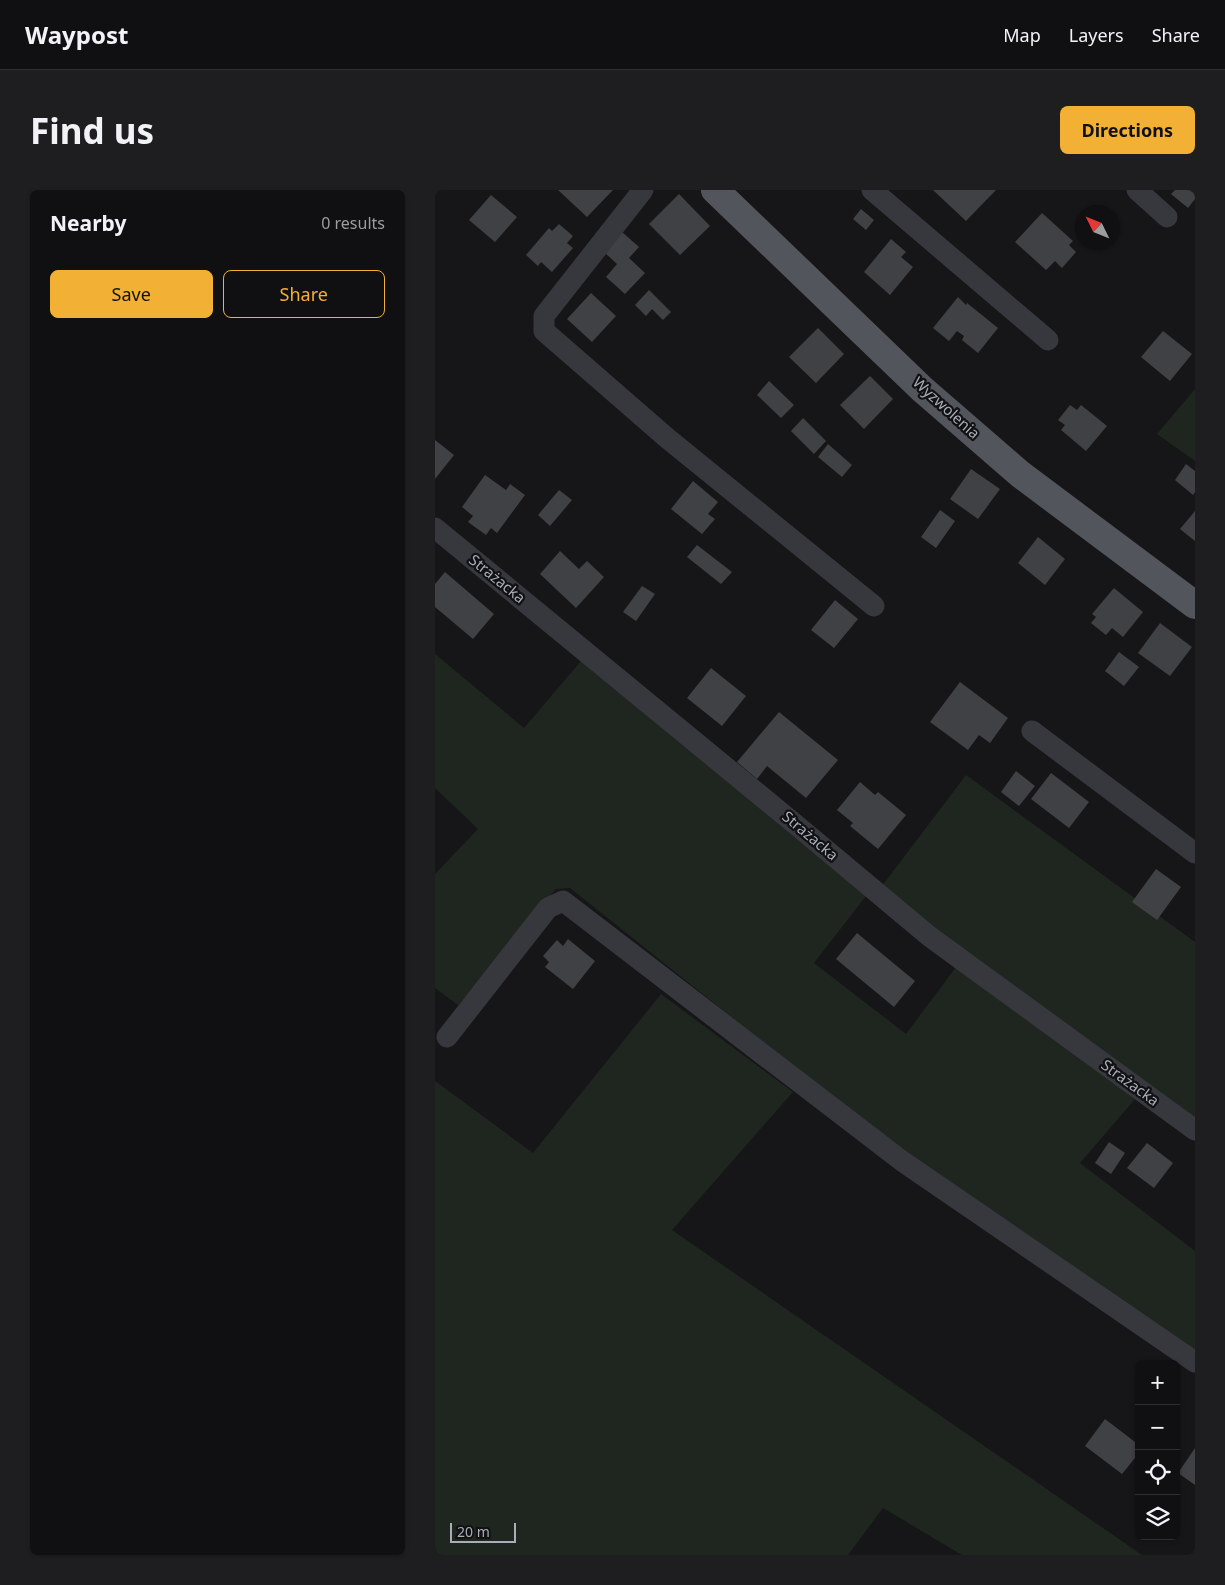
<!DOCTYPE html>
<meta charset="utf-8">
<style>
body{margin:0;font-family:"Noto Sans",sans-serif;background:#1e1e20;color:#f1f3f6}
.controls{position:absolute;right:15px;bottom:15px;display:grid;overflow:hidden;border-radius:8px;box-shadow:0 1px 4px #0004}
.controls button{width:45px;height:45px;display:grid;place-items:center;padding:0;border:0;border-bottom:1px solid #303032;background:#101012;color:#f1f3f6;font:25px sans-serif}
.compass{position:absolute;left:640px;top:15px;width:45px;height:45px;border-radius:50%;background:#101012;box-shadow:0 1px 4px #0004;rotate:313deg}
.scale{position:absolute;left:15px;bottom:12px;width:66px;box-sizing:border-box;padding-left:5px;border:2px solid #a8adb8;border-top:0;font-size:14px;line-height:18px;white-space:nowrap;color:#a8adb8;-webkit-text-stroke:4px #111113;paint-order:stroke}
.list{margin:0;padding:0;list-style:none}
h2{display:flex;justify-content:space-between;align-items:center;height:65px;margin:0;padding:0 20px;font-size:21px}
h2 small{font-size:16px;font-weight:400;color:#9c9d9f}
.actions{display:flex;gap:10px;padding:15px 20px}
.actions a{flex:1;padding:11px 0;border:1px solid #f2b134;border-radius:8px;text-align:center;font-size:18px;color:#f2b134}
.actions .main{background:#f2b134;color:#111}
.icon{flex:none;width:28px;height:28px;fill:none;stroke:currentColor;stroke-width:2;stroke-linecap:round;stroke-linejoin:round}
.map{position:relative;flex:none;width:760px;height:1365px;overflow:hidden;border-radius:8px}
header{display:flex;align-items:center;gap:30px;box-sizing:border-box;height:70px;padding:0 25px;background:#101012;border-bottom:1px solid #303032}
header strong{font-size:24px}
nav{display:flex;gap:28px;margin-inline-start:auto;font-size:18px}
.intro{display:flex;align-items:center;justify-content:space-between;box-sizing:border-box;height:120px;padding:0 30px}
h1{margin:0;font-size:35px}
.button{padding:12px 22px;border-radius:8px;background:#f2b134;color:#111;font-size:18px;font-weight:700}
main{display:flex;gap:30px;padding:0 30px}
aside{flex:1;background:#101012;border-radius:8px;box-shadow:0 1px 4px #0004}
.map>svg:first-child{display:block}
.green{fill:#1e261f}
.building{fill:#404145}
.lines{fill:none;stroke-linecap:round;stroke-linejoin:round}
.minor{stroke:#37383d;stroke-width:21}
.major{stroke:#53555c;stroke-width:28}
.labels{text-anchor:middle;stroke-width:4.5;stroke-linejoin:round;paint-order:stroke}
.street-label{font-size:15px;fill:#a8adb8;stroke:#111113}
</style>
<header>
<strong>Waypost</strong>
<nav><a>Map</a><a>Layers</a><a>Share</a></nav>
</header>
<div class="intro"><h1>Find us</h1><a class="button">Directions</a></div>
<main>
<aside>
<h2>Nearby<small>0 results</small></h2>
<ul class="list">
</ul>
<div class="actions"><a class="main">Save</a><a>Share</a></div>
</aside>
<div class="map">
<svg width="760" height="1365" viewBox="0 0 760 1365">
<rect width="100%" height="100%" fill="#161618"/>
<path class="green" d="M 760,199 L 760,271 L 722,244 Z
M 0,464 L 89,538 L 146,471 L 431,706 L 379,773 L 471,844 L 521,777 L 701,908 L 645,973 L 760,1061 L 760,1162 L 424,929 L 135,698 L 121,699 L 23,815 L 0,798 L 0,684 L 43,639 L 0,598 Z
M 531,585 L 760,752 L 760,933 L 538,768 L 447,696 Z
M 226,804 L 358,902 L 237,1040 L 707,1365 L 527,1365 L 448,1318 L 413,1365 L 0,1365 L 0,891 L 98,963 Z"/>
<path class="building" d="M 123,0 L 178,0 L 152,27 Z
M 498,0 L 561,0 L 531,31 Z
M 740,0 L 760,0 L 760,9 L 753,18 L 736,4 Z
M 244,4 L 275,36 L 245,65 L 214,34 Z
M 56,5 L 82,27 L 60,52 L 34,30 Z
M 426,19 L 439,30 L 431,40 L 418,29 Z
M 607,23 L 638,51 L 634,55 L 641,62 L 627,78 L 620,71 L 611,80 L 580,52 Z
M 124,34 L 138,46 L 132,53 L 138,58 L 117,82 L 106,72 L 103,76 L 91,65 L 114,38 L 117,41 Z
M 187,42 L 204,57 L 194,68 L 210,83 L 190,104 L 171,87 L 182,74 L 169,62 Z
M 456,49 L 471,62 L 466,67 L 478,77 L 455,105 L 429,82 Z
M 214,100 L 236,122 L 228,130 L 217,119 L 211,126 L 200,115 Z
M 156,103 L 181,126 L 157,152 L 132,129 Z
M 523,107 L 531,115 L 532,113 L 563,138 L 543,163 L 527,150 L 529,146 L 522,141 L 514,151 L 498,138 Z
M 383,138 L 409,164 L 381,193 L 354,167 Z
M 728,141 L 757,164 L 735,191 L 706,167 Z
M 435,186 L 458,209 L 429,239 L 405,215 Z
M 334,191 L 359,215 L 346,228 L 322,205 Z
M 635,215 L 642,220 L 646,215 L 672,236 L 651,261 L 626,240 L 630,235 L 623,230 Z
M 368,228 L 391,251 L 379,264 L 356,241 Z
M 0,250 L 19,265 L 0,289 Z
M 393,254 L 417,275 L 407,287 L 383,267 Z
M 751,274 L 760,281 L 760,302 L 758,305 L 740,290 Z
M 536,279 L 565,299 L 543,329 L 515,309 Z
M 50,285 L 71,300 L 75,294 L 90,305 L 62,343 L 56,338 L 51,345 L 33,332 L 38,326 L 27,317 Z
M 258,291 L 283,312 L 273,324 L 280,329 L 267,344 L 236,319 Z
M 124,300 L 137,310 L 115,336 L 103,325 Z
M 505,320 L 520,331 L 501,358 L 486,347 Z
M 760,321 L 760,351 L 745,339 Z
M 603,347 L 630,369 L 610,395 L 583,373 Z
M 262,355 L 297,382 L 286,394 L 252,367 Z
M 125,361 L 144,379 L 152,371 L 169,387 L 141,418 L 105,384 Z
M 10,382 L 59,424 L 38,449 L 0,417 L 0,394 Z
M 207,396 L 220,404 L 201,431 L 188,422 Z
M 679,398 L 708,422 L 688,447 L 677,438 L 671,445 L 656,433 L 661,427 L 657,424 Z
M 400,410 L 423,429 L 399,458 L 376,440 Z
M 725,433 L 757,457 L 735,486 L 703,463 Z
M 684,462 L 704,477 L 689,496 L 670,481 Z
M 276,478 L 311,506 L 287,536 L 252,508 Z
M 525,492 L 573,528 L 555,553 L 544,545 L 533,560 L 495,532 Z
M 344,522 L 403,570 L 371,608 L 332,576 L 322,589 L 302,572 Z
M 581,581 L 600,596 L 584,616 L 566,602 Z
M 616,583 L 654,612 L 634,638 L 596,609 Z
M 425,592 L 440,605 L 443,602 L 471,625 L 443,659 L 415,636 L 418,633 L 402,620 Z
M 721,679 L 746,697 L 722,730 L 697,712 Z
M 422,743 L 480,791 L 459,817 L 401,769 Z
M 133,749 L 160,771 L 138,799 L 110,777 L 114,772 L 108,766 L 122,750 L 128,756 Z
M 674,952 L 690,963 L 676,984 L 660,973 Z
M 712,953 L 738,973 L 719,998 L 692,978 Z
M 670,1229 L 704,1255 L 704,1263 L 687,1284 L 650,1256 Z
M 760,1258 L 760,1295 L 743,1283 Z"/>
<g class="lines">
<path class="minor" d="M 208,0 L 109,126 L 109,141 L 232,248 L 439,416
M 437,0 L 613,150
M 702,0 L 732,27
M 0,338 L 366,639 L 494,746 L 760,940
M 597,541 L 760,663
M 12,847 L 113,718 L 128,711 L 467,971 L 760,1172"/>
<path class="major" d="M 280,0 L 487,199 L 585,284 L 760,415"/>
</g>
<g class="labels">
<g class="street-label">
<text transform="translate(511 218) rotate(42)" y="5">Wyzwolenia</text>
<text transform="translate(62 389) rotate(39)" y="5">Strażacka</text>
<text transform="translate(375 646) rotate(40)" y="5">Strażacka</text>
<text transform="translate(695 893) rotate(36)" y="5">Strażacka</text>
</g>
</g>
</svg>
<div class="controls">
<button>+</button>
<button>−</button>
<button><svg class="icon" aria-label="locate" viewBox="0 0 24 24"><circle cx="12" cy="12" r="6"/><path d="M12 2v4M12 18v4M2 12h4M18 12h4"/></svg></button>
<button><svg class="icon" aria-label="layers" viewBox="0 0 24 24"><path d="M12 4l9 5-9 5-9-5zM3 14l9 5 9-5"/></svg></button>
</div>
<svg class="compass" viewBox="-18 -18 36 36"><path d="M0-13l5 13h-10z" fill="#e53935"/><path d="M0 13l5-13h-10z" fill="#9c9d9f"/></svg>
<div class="scale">20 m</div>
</div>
</main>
